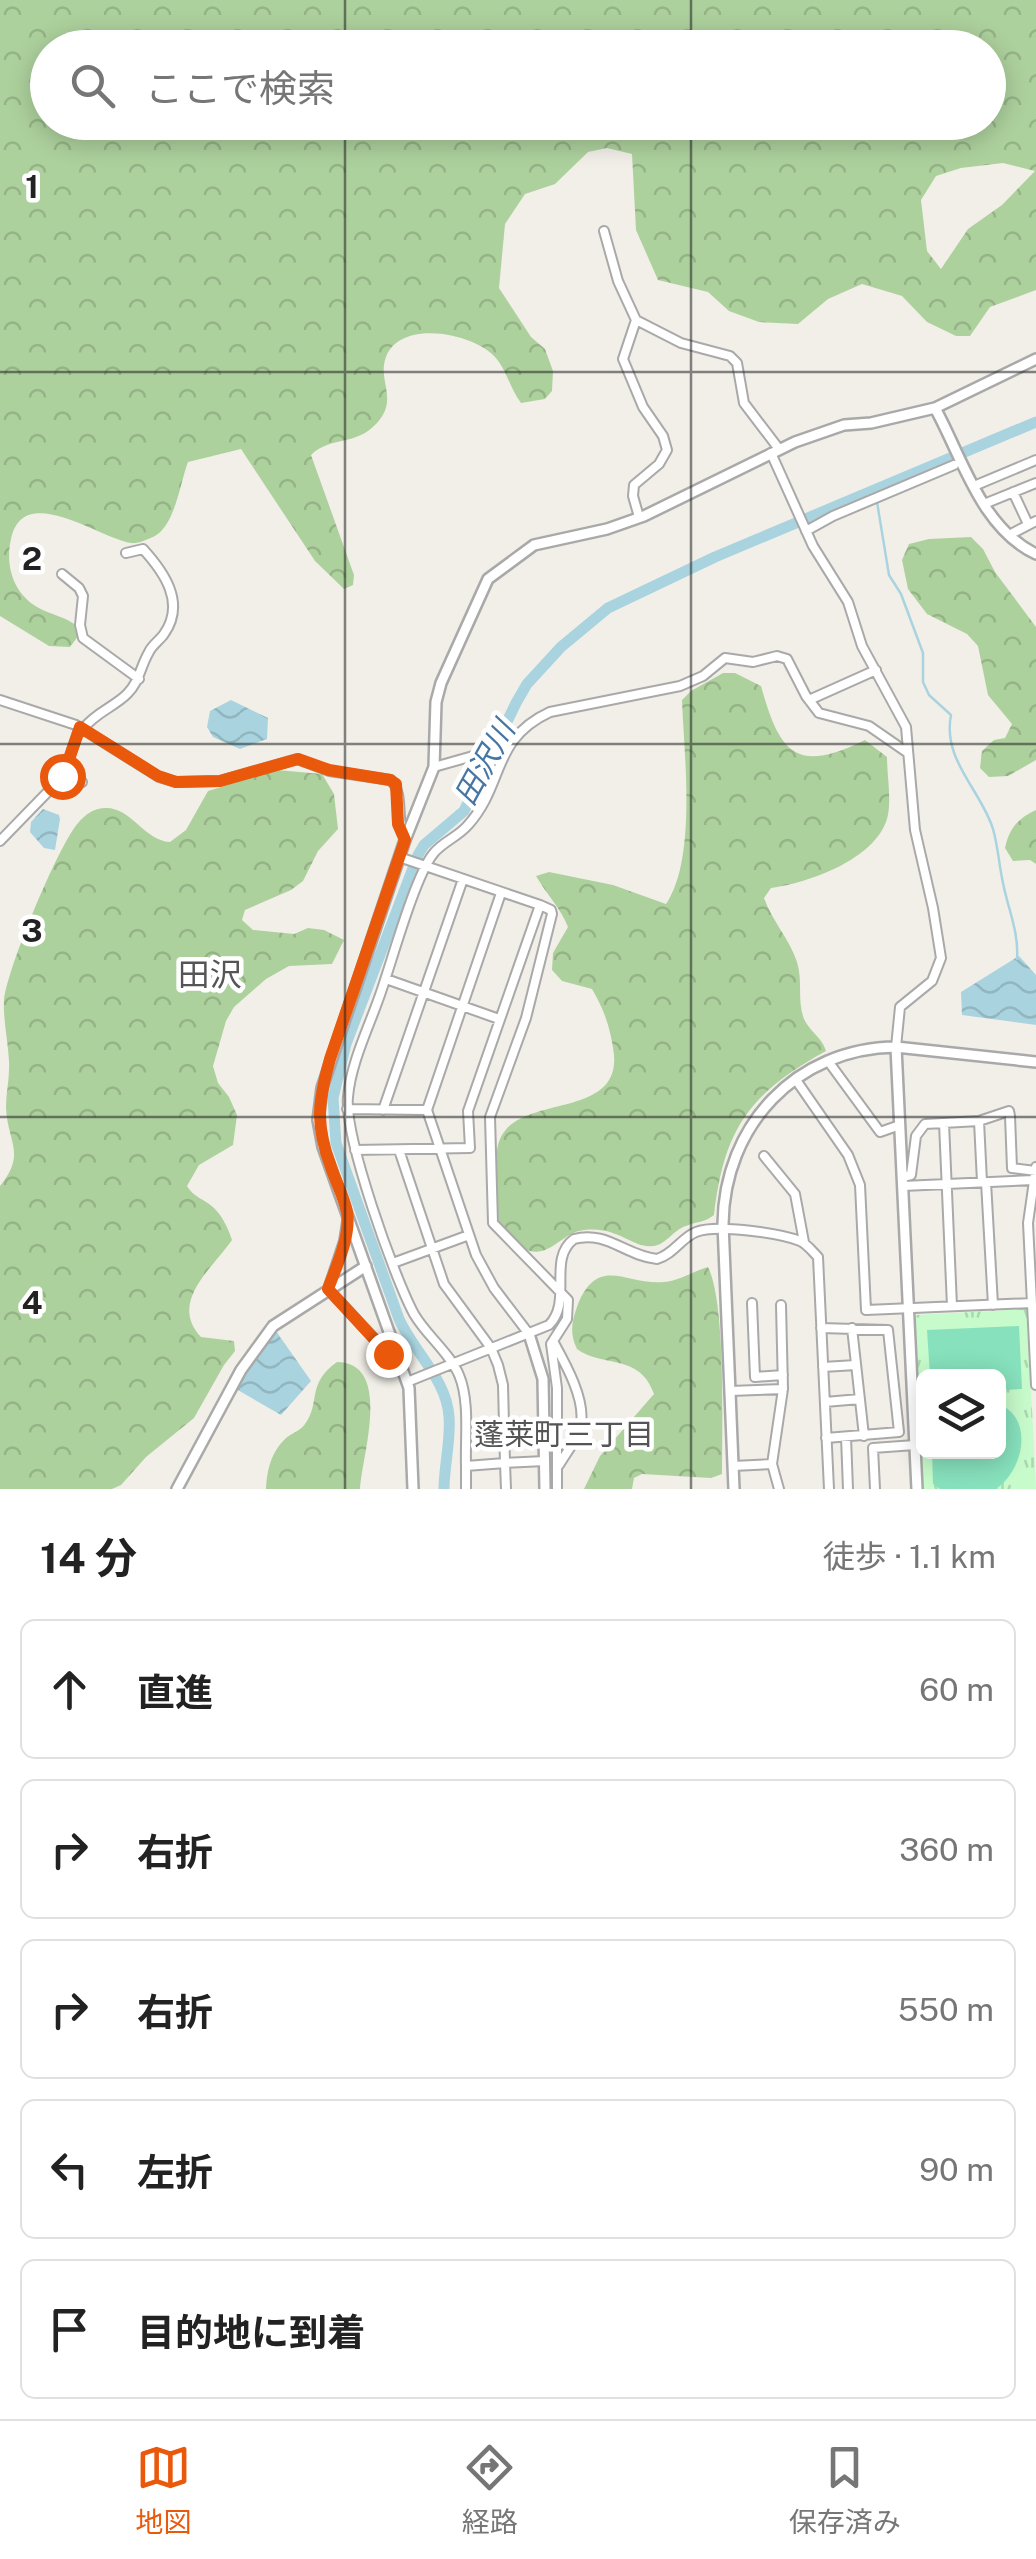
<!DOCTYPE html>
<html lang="ja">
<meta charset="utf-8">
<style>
body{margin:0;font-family:"Public Sans","Noto Sans JP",sans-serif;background:#f2f2f2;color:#222}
.controls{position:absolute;right:30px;bottom:30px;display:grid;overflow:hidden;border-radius:15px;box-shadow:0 5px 25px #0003}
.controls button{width:90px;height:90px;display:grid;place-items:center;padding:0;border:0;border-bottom:2px solid #e0e0e0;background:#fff;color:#222;font:50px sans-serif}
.stop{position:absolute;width:30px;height:30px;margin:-22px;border:8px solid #ea580c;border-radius:50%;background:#fff}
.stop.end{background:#ea580c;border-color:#fff;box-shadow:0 2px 10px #0008}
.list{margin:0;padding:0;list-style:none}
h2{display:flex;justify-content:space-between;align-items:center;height:130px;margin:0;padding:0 40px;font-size:42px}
h2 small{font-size:32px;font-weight:400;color:#767676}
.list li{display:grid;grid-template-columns:65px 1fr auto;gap:30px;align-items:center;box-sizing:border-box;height:140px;margin:0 20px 20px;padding:0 20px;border:2px solid #e0e0e0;border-radius:15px}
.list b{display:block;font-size:38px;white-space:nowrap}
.list em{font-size:32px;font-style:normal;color:#767676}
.icon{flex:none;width:55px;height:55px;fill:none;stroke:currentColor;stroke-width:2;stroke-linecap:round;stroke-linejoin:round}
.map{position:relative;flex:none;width:1036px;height:1489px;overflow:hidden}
.search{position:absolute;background:#fff;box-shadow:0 5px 25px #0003;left:30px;right:30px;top:30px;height:110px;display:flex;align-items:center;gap:25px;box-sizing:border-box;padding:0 35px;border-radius:55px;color:#767676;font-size:38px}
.sheet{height:930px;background:#fff}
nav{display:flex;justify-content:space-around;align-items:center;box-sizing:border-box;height:140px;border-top:2px solid #e0e0e0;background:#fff;font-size:28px;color:#767676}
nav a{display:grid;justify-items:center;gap:5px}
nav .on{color:#ea580c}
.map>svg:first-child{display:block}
.forest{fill:url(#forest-crowns);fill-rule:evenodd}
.park{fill:url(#park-tufts);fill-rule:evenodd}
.pitch{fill:#87e1bd}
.water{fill:url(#water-waves)}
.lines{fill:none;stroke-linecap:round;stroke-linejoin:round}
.stream{stroke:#a9d4df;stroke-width:2.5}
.river{stroke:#a9d4df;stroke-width:11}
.minor-casing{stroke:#a9a9a9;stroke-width:12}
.tertiary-casing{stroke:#a9a9a9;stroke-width:14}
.minor{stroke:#fff;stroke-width:8}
.tertiary{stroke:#fff;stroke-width:9}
.route{stroke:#ea580c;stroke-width:12}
.grid{fill:none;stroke:#222;stroke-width:2.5;stroke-opacity:0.55}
.labels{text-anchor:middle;stroke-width:9;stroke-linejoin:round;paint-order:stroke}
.water-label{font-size:30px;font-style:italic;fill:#4576a4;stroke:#fff}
.neighbourhood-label{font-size:30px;fill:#555;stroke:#fff}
.quarter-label{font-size:32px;fill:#555;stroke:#fff}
.grid-label{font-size:32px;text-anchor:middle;font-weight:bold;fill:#222;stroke:#fff;stroke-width:9;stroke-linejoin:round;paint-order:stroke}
</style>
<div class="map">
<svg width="1036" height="1489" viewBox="0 0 1036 1489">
<defs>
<pattern id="forest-crowns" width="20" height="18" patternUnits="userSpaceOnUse" patternTransform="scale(2.5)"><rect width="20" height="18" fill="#add19d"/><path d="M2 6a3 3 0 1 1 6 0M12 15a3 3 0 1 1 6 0" fill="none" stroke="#95b387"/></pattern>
<pattern id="park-tufts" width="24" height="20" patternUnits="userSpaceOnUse" patternTransform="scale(2.5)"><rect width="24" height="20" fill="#c7fbcb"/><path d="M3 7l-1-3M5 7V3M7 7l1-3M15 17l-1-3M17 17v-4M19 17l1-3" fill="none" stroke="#abd7ae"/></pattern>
<pattern id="water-waves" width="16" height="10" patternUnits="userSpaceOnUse" patternTransform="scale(2.5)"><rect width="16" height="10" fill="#a9d4df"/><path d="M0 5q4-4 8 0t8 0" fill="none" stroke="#91b6bf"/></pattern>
</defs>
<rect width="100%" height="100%" fill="#f2efe9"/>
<path class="forest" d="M 0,0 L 1036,0 L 1036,290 L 990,307 L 970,336 L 956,336 L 927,322 L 902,296 L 862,284 L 828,299 L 798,324 L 759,322 L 729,311 L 708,292 L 658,280 L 636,230 L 632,154 L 607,148 L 588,152 L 555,184 L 525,194 L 505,224 L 499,288 L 531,337 L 545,349 L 553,371 L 552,391 L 545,399 L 521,403 C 511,390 508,375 499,362 C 481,334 401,317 386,357 C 377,380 399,399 377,423 C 355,447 332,435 311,455 L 354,575 L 353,585 L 344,589 L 315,561 L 241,449 L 188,462 C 180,483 175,527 153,537 C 146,540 138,544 131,543 C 99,538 23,481 11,539 C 5,565 13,593 37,607 C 51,615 65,616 78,627 L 79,635 L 70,647 L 49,646 L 0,616 ZM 48,48 L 988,48 L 988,122 L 48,122 ZM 1003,163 L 1035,171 L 1002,205 L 968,229 L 941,269 L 927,251 L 921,200 L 936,176 L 961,168 Z
M 971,537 L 983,549 L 995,572 L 1036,627 L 1036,760 L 1008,776 L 989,777 L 980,768 L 982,751 L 994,740 L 1005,738 L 1012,724 L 988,695 L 978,646 L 967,634 L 927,614 L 908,589 L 902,560 L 909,544 L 929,539 Z
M 723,673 L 735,673 L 761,686 C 780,754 796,774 865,740 L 887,757 C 887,776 892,801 887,819 C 875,859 809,883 771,888 L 764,898 C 772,921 789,938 797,962 C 803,981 797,1001 804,1019 C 810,1032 822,1037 826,1051 C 750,1093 724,1128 714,1215 C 704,1223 697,1221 686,1226 C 673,1230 666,1245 653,1246 C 633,1249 615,1223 579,1231 C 562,1235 549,1256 530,1251 C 516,1247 506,1231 496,1220 C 497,1198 491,1153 502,1135 C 525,1095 619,1118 614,1055 C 611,1030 605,1011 592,989 L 562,981 L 552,970 L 553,953 L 568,927 C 560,907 547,895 536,876 L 549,872 L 613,885 L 666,904 C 697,858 684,755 682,700 L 691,691 Z
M 277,770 L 322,774 L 334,794 L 338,829 L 318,851 L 303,881 L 291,890 L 245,910 L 242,920 L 253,930 L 294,934 L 308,928 L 324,930 L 344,940 L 332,964 L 289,966 L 266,979 L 234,1007 L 226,1021 L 213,1066 L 218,1083 L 229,1097 L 237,1115 L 233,1145 L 199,1165 L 187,1186 C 194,1198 205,1199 214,1208 C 223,1217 228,1228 232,1240 C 213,1268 168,1302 201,1337 L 234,1341 L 235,1351 L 224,1365 L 194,1418 L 146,1457 L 121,1485 L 112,1489 L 0,1489 L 0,1186 C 27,1153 7,1142 6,1107 C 6,1092 10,1077 9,1061 C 8,1041 3,1020 4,1000 C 7,969 58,846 78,823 C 86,814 93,809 104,808 C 131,806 143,840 170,842 L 186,830 L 208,791 Z
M 1036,810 L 1036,864 L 1030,860 L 1013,861 L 1005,848 C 1009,829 1018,818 1036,810 Z
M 708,1267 C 726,1302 722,1429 722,1474 L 711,1478 L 642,1474 L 634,1478 L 632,1489 L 584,1489 L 600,1456 L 654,1394 C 640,1353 603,1368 577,1349 C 569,1333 572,1320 578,1304 C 599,1254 627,1286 664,1282 C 679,1281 694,1271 708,1267 Z
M 337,1362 C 393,1363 362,1455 360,1489 L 266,1489 C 267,1470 271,1452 286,1438 C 292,1433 300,1431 305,1424 C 321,1402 306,1384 337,1362 Z"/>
<path class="park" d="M 1027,1309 L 1036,1489 L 923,1489 L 915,1315 ZM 924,1376 L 998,1376 L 998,1452 L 924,1452 Z"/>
<path class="pitch" d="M 1019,1326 L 1022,1389 L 999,1390 L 998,1376 L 930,1376 L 927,1330 Z
M 999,1404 C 1035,1419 1023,1471 996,1489 L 940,1489 L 933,1484 L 932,1452 L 998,1452 Z"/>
<path class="water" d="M 231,700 L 268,718 L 267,739 L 240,749 L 213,737 L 207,727 L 210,711 Z
M 43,809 L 59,815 L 60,819 L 55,850 L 44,848 L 30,832 L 31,822 Z
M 1019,956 L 1036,975 L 1036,1025 L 962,1015 L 961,992 Z
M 276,1331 L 311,1381 L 281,1415 L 236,1389 L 256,1352 Z"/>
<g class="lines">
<path class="stream" d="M 877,502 L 889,575 L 901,594 L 923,653 L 923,682 L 929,695 L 951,715 C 942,760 981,790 993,829 C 998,846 999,865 1003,883 C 1008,909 1019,932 1017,959"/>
<path class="river" d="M 444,1489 C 444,1466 451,1440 449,1417 C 447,1380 414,1352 399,1319 L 336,1143 L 333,1098 L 346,1044 L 418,855 L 424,845 L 464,811 L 516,703 L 527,684 L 561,647 L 608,608 L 715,557 L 1036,422"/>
<defs>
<path id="minor" d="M 604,231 L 618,281 L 636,320 L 681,343 L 730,356 L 737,363 L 744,403 L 779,449
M 636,320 L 623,359 L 643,407 L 663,436 L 667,450 L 659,464 L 634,485 L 633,496 L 639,517
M 771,453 L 813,546 L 848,602 L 862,646 L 906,727 L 915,830 L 933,908 L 941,958 L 932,981 L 900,1007 L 896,1047
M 974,486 L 1036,460
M 1013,492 L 1028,524
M 984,504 L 1036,483
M 806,531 L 833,516 L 954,465
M 1009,535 L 1036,521
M 62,574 L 79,588 L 83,596 L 80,625 L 83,638 L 139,679
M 0,700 L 76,725 L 159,777 L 176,782 L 220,781 L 297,759 L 329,771 L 391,780 C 405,795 395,821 405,840
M 809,700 L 876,670
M 80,727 L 70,756 L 70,769 L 82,782
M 84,728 C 95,713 114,707 127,694 C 140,681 140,667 149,652 C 152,645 160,640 164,634 C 186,603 164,572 143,549 L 126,553
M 434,767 L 487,752 L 505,752
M 0,841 L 70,769
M 399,857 L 540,905 L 551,910 L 552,914 L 526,1018 L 490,1117 L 493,1223 L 568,1300 L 567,1319 L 551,1344 L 557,1388 L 557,1489
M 501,893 L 427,1110 L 476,1255 L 494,1288 L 529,1334
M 386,979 L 499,1019
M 828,1061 L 880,1132 L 900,1125
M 796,1080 L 848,1155 L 860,1185 L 866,1310 L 1032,1303
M 347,1109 L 427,1110
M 383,1110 L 463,879
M 979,1121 L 982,1182
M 944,1123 L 952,1306
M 355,1150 L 470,1148 L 468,1111 L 540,905
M 399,1150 L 444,1284 L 491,1348 L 498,1365 L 503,1385 L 505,1463 L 545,1461
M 764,1156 L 795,1194 L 804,1242
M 1036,1167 L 1028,1223 L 1036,1385
M 903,1177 L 911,1175 L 916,1136 L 925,1124 L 979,1121 L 1009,1111 L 1010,1116 L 1012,1168 L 1036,1171
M 986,1182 L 993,1305
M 903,1186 L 1033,1180
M 348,1215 L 344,1241 L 328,1289 L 399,1365
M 393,1263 L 469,1235
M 752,1303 L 755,1377 L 783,1375
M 821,1328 L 888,1330 L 899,1432 L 826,1438
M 852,1328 L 864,1436
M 553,1341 C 565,1363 585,1398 581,1423 C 579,1437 566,1453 559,1465
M 823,1367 L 856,1365
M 407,1382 L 549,1325 C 573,1301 547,1259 574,1239 C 606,1230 626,1256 657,1259 C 674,1254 681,1238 696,1232 C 716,1224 780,1233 800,1241 C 807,1244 812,1251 818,1257 L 829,1489
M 730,1391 L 783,1389
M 825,1402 L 860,1399
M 846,1437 L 848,1489
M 466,1466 C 465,1438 470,1401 459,1375 C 449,1352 426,1335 414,1314 C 394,1277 344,1136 348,1097 C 351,1061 371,1023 382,989 C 393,957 415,877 433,854 C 442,842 458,837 468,825 C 505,784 491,739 550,712 L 680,686 L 703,676 L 725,658 L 753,662 L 777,656 L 787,659 L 806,696 L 819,713 L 869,726 L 908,753
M 733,1466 L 772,1464
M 466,1489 L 466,1466 L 505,1463 L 506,1489
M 779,1489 L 772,1464 L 783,1389 L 781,1305
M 875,1489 L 873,1448 L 915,1445"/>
<path id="tertiary" d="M 935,408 C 962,457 981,528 1036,554
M 529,1334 L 543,1379 L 545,1489
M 177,1489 L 241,1370 L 273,1326 L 366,1266
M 413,1489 L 409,1388 L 323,1147 L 318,1120 L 322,1088 L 405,840 L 434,767 L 436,702 L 441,683 L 488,579 L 534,545 L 607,529 L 644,516 L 795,442 L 844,425 L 871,423 L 935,408 L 1036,359
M 734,1489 L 723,1224 C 724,1126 796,1048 896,1047
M 917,1489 L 896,1047 L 1036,1062"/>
</defs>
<use href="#minor" class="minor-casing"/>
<use href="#tertiary" class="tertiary-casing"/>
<use href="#minor" class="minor"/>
<use href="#tertiary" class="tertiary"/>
</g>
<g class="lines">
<path class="route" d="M 62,776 L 70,769 L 70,756 L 80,727 L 158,776 L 176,782 L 220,781 L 298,759 L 329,770 L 390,780 L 396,784 L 398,824 L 405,840 L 330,1059 C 318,1102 315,1125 331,1167 C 336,1182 344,1197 347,1212 C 351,1236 336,1267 328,1289 L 388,1354"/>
</g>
<path class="grid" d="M 345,0 L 345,48M 691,0 L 691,48M 345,122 L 345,1489M 691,122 L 691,1489M 0,372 L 1036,372M 0,744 L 1036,744M 0,1117 L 1036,1117"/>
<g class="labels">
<g class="water-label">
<text transform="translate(485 763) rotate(-61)" y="10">田沢川</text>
</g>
<g class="neighbourhood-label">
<text x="564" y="1445">蓬莱町三丁目</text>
</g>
<g class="quarter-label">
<text x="210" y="986">田沢</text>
</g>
</g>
<g class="grid-label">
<text x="32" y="198">1</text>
<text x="32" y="570">2</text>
<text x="32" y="942">3</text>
<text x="32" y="1314">4</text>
</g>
</svg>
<div class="controls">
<button><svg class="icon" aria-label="layers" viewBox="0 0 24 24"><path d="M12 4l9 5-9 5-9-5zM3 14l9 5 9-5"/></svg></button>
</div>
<div class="stop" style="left:62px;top:776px"></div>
<div class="stop end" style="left:388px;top:1354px"></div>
<div class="search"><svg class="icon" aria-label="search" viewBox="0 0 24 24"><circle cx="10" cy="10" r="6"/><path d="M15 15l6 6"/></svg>ここで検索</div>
</div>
<section class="sheet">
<h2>14 分<small>徒歩 · 1.1 km</small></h2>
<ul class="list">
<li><svg class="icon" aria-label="ahead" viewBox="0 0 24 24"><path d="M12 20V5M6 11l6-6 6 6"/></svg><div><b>直進</b></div><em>60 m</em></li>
<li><svg class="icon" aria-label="right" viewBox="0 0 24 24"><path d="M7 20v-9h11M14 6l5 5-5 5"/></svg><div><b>右折</b></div><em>360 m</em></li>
<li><svg class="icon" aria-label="right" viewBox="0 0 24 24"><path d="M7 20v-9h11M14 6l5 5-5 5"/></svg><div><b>右折</b></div><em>550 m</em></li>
<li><svg class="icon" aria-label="left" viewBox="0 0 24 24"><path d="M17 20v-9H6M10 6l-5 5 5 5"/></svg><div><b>左折</b></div><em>90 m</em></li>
<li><svg class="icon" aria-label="arrive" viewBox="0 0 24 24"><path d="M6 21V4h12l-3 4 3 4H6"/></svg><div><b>目的地に到着</b></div></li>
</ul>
</section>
<nav>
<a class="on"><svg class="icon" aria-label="map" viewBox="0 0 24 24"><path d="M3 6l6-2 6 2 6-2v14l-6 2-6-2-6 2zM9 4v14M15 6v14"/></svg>地図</a>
<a><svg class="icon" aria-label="directions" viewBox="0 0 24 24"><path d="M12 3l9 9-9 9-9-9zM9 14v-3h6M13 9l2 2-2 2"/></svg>経路</a>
<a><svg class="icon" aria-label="saved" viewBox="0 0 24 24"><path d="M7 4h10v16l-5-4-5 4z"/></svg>保存済み</a>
</nav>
